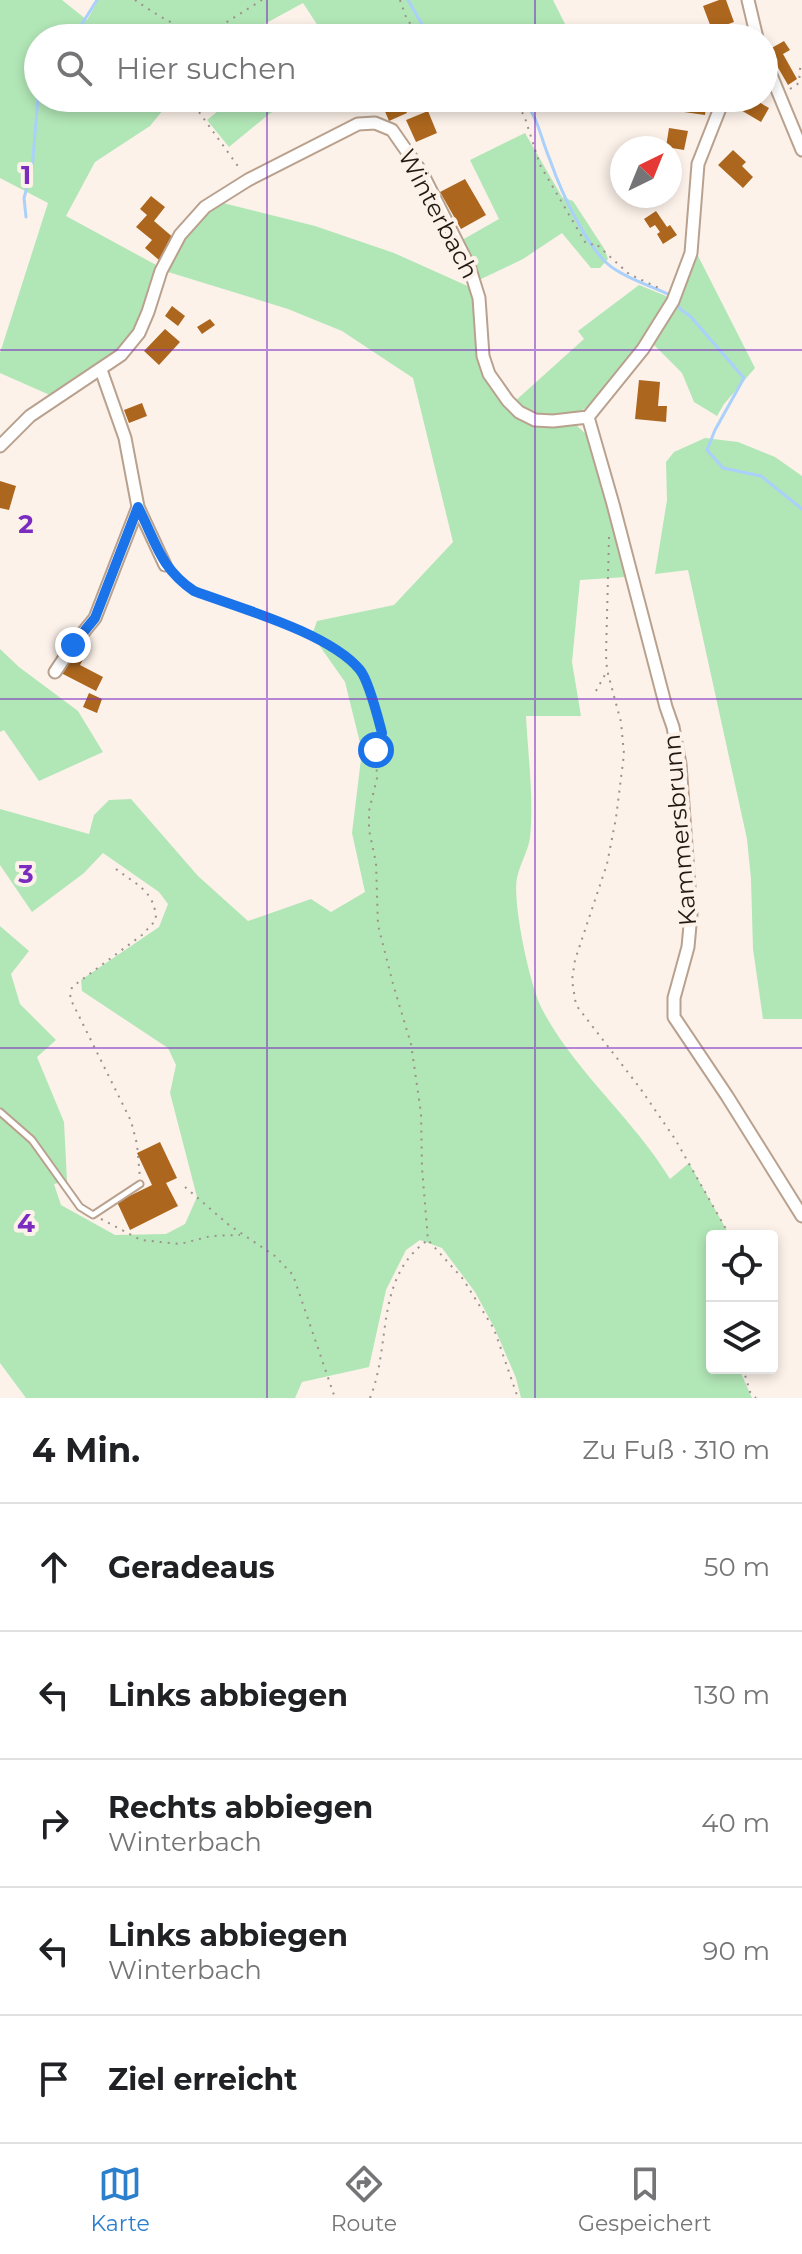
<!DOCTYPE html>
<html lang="de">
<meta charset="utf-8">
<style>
body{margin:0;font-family:Montserrat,sans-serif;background:#f6f6f6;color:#202124}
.controls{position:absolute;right:24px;bottom:24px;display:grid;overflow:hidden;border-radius:8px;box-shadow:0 4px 12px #0003}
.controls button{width:72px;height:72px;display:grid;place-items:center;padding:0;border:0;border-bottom:2px solid #e0e0e0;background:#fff;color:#202124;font:40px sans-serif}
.compass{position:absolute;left:610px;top:136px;width:72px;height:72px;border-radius:50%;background:#fff;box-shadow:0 4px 12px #0003;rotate:43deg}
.stop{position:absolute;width:24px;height:24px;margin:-18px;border:6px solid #1a73e8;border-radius:50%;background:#fff}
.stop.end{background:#1a73e8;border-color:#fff;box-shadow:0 2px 8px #0008}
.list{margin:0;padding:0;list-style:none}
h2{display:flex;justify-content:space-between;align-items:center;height:104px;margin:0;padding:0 32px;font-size:34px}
h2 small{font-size:26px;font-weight:400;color:#757577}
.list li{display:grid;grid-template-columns:52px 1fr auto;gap:24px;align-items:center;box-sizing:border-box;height:128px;padding:0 32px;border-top:2px solid #e0e0e0}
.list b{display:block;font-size:30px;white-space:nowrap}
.list p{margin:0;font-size:26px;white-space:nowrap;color:#757577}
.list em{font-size:26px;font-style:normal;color:#757577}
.icon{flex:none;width:44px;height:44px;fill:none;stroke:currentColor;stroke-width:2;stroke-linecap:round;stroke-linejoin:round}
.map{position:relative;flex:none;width:802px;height:1398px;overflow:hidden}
.search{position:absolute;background:#fff;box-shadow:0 4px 12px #0003;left:24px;right:24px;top:24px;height:88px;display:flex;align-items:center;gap:20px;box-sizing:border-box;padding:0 28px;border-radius:44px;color:#757577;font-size:30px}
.sheet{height:744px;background:#fff}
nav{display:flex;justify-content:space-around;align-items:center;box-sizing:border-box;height:112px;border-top:2px solid #e0e0e0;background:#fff;font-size:22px;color:#757577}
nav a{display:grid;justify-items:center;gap:4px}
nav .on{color:#2b7fcd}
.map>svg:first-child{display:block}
.green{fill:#b1e6b6}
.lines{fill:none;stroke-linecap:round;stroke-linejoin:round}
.stream{stroke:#aad0fb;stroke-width:3}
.building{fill:#ac661d}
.service-casing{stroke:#b9a18e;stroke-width:9}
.minor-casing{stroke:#b9a18e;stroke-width:15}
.path{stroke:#9c928b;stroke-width:2;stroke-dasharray:2 6;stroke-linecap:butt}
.service{stroke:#fff;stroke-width:5}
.minor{stroke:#fff;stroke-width:11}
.route{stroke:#1a73e8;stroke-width:10}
.grid{fill:none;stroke:#7b2cbf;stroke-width:2;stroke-opacity:0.55}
.labels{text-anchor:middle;stroke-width:8;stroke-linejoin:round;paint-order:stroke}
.street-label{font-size:24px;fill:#221912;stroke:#fcf2ea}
.grid-label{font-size:26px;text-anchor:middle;font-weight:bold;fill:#7b2cbf;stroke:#fcf2ea;stroke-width:8;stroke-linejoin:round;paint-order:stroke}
</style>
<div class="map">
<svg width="802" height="1398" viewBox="0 0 802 1398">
<rect width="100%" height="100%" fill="#fcf2ea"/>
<path class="green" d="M 0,0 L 62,0 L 87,20 L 98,0 L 553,0 L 572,38 L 309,38 L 320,29 L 303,3 L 239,38 L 38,38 L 38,98 L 173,98 L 150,126 L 95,162 L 66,216 L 158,266 L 145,311 L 135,333 L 119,352 L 52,396 L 0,373 L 0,353 L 48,203 L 0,178 Z
M 234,98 L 295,98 L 269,114 L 229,147 L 207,120 Z
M 525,133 L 562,197 L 573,201 L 605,250 L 608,259 L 600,268 L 591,268 L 562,233 L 523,259 L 479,280 L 462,240 L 499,219 L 470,160 Z
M 219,202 L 315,226 L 394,253 L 472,288 L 479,357 L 530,423 L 546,427 L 575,424 L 587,435 L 607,493 L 626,577 L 580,580 L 572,662 L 581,716 L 526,716 C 528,756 534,798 530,838 C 528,851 520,864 517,878 C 512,902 530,987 542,1009 C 575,1072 633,1118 670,1179 L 689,1163 L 730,1236 L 712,1236 L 712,1368 L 741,1368 L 741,1373 L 752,1398 L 521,1398 L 516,1378 L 495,1329 L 475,1292 L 442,1248 L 420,1240 L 406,1250 L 386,1290 L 369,1367 L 302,1382 L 295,1398 L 26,1398 L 0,1363 L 0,926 L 29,951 L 11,974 L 20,1004 L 56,1040 L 37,1057 L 64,1122 L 67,1181 L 54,1184 L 61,1205 L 115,1235 L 166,1234 L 185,1224 L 197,1197 L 170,1093 L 176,1065 L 168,1048 L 82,991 L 81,980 L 159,927 L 168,904 L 159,892 L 103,853 L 84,873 L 32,912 L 0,865 L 0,809 L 89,834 L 94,815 L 109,800 L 131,799 L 198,876 L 248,921 L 311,899 L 331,912 L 365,892 L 352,833 L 362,751 L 345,682 L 312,635 L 317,621 L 394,605 L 453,542 L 413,378 L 342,331 L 288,309 L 165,271 C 182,238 190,226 219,202 Z
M 693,246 L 755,368 L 724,404 L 717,416 L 694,402 L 682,373 L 652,343 Z
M 639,285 L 671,298 L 640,348 L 615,380 L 589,407 L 571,415 L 537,416 L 523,410 L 514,402 L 584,339 L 578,331 Z
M 705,438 L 738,442 L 775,457 L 802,476 L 802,1019 L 763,1019 L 753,949 L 751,879 L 747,839 L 688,570 L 655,574 L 667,500 L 666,462 L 674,452 Z
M 0,649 L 19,667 L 78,711 L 103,752 L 39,781 L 4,730 L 0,732 Z"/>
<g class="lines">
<path class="stream" d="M 408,0 L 427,33 L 435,38
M 73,38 L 97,0
M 523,98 C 539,120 540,136 550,160 C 560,189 589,255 616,270 C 633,281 654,287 672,296
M 26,217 L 24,198 L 32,170 L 38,98
M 677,302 L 680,309 L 690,316 L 744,378 L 715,430 L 707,450 L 723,468 L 761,476 L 802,509"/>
</g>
<path class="building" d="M 719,0 L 726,0 L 734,22 L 712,30 L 703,6 Z
M 784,41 L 790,50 L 783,54 L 797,79 L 788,85 L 768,50 Z
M 686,98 L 707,98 L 705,115 L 684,112 Z
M 746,98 L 752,98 L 769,108 L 761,122 L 739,109 Z
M 401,101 L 407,113 L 389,121 L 384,109 Z
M 428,111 L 437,133 L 416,142 L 406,120 Z
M 669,128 L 688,131 L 684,150 L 666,147 Z
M 733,150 L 746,162 L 742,166 L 753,177 L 743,188 L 718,165 Z
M 465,179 L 486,215 L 461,229 L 440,192 Z
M 151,196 L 165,207 L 154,221 L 175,239 L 159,260 L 145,248 L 152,240 L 136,227 L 147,215 L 140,209 Z
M 656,211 L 667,227 L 670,225 L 677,235 L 663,244 L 657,234 L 660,232 L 655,225 L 650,228 L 644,219 Z
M 172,306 L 185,316 L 178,326 L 165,316 Z
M 210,319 L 215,325 L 202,334 L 197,327 Z
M 165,329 L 180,342 L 159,365 L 144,351 Z
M 639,380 L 660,382 L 658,406 L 667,406 L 666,422 L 635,419 Z
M 142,403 L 147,416 L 129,423 L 124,410 Z
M 0,481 L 16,486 L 9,510 L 0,508 Z
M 78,645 L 88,650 L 80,665 L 103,677 L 96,691 L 61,673 Z
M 89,693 L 102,699 L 97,713 L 83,707 Z
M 160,1142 L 177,1178 L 166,1183 L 178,1206 L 130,1230 L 117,1202 L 152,1185 L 137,1153 Z"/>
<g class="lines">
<defs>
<path id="service" d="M 0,1112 L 32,1140 L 80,1207 L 93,1215 L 140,1184"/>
<path id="minor" d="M 748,0 L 757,38
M 764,58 L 802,150
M 101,370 L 125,438 L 138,507 L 165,565
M 588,417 L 613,504 L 666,707 L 673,727 L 680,764 L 691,914 L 688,947 L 674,998 L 674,1017 L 727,1096 L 802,1216
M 0,446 L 30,416 L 121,355 L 139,333 L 148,312 L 161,271 L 180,235 L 205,207 L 248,180 L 358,124 L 375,123 L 392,130 L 422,173 L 469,266 L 479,298 L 483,356 L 489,374 L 508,401 L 519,412 L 535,420 L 553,421 L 588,417 L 643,349 L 673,301 L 691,253 L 698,164 L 724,98
M 55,672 L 73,645 L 95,618 L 138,507"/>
</defs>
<use href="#service" class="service-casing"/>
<use href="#minor" class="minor-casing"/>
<path class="path" d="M 135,0 C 155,14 182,31 206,35 L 262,0
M 400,0 L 406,17 L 419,38
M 713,38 L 741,27
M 790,89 L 799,83 L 800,69 L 802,65
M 192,98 L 194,105 L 240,169
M 466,98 L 474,106 L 505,103 L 517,106 L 525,106 L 554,98
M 517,106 L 524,115 L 540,165 L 585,242 L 590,245 L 595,243 L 629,274 L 663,290
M 609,537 L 606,655 L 607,670 L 621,722 L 624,754 L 616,818 L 607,864 L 575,960 L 572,980 L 576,1005 L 640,1088 L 675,1139 L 730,1236
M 171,572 L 180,581 L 194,591 C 239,608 329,633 360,670 C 369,680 378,718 382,733 L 376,750 L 377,778 L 369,811 L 369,830 L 376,863 L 378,925 L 393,984 L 411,1044 L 421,1113 L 422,1168 L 428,1240 L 463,1279 L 494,1329 L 518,1398
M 596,691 L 607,671
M 116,869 C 138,886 155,891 156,920 L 142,935 L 72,987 L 70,998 L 131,1121 L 137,1144 L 140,1178
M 185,1187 L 229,1225 L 275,1256 L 293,1275 L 335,1398
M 101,1219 L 141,1240 L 180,1244 L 211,1236 L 240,1235
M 743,1368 L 750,1392 L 756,1398
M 370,1398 C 392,1344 374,1278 428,1240"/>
<use href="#service" class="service"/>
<use href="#minor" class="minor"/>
</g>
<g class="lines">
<path class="route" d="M 73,645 L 95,618 L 138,507 C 156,542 160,568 194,591 C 239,608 330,633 360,670 C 369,681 378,718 382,733 L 376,750"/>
</g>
<path class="grid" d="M 267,0 L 267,38M 535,0 L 535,38M 267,98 L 267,1398M 535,98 L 535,1398M 0,350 L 802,350M 0,699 L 802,699M 0,1048 L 802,1048"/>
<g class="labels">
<g class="street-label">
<text transform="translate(438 214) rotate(62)" y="8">Winterbach</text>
<text transform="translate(680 830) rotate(-95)" y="8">Kammersbrunn</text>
</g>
</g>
<g class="grid-label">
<text x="26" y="184">1</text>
<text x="26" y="533">2</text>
<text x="26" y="883">3</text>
<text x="26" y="1232">4</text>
</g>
</svg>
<div class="controls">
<button><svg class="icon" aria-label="locate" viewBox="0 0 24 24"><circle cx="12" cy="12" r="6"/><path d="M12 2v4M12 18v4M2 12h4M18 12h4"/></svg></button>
<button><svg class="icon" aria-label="layers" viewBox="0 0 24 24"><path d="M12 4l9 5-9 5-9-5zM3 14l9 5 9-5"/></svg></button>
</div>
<svg class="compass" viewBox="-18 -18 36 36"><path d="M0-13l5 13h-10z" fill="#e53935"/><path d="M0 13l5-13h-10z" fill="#757577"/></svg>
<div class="stop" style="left:376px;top:750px"></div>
<div class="stop end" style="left:73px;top:645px"></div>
<div class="search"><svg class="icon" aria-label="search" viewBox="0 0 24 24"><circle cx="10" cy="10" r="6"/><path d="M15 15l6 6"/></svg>Hier suchen</div>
</div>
<section class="sheet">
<h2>4 Min.<small>Zu Fuß · 310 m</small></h2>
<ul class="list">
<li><svg class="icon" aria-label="ahead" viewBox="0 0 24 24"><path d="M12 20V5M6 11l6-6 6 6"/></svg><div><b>Geradeaus</b></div><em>50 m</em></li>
<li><svg class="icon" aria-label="left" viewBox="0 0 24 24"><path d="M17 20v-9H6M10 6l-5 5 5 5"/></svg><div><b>Links abbiegen</b></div><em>130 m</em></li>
<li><svg class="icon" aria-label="right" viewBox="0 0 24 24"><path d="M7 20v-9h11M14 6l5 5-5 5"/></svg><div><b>Rechts abbiegen</b><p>Winterbach</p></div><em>40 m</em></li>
<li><svg class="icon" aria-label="left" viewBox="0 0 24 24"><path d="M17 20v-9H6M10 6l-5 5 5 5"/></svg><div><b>Links abbiegen</b><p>Winterbach</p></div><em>90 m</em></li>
<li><svg class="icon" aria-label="arrive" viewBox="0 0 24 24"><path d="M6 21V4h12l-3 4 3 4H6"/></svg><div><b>Ziel erreicht</b></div></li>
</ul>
</section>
<nav>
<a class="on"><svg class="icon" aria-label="map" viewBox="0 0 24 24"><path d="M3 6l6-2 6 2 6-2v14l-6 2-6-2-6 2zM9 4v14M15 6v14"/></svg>Karte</a>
<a><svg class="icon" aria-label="directions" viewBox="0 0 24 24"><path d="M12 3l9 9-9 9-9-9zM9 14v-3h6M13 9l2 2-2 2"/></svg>Route</a>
<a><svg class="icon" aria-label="saved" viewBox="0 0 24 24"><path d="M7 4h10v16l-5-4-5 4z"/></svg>Gespeichert</a>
</nav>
